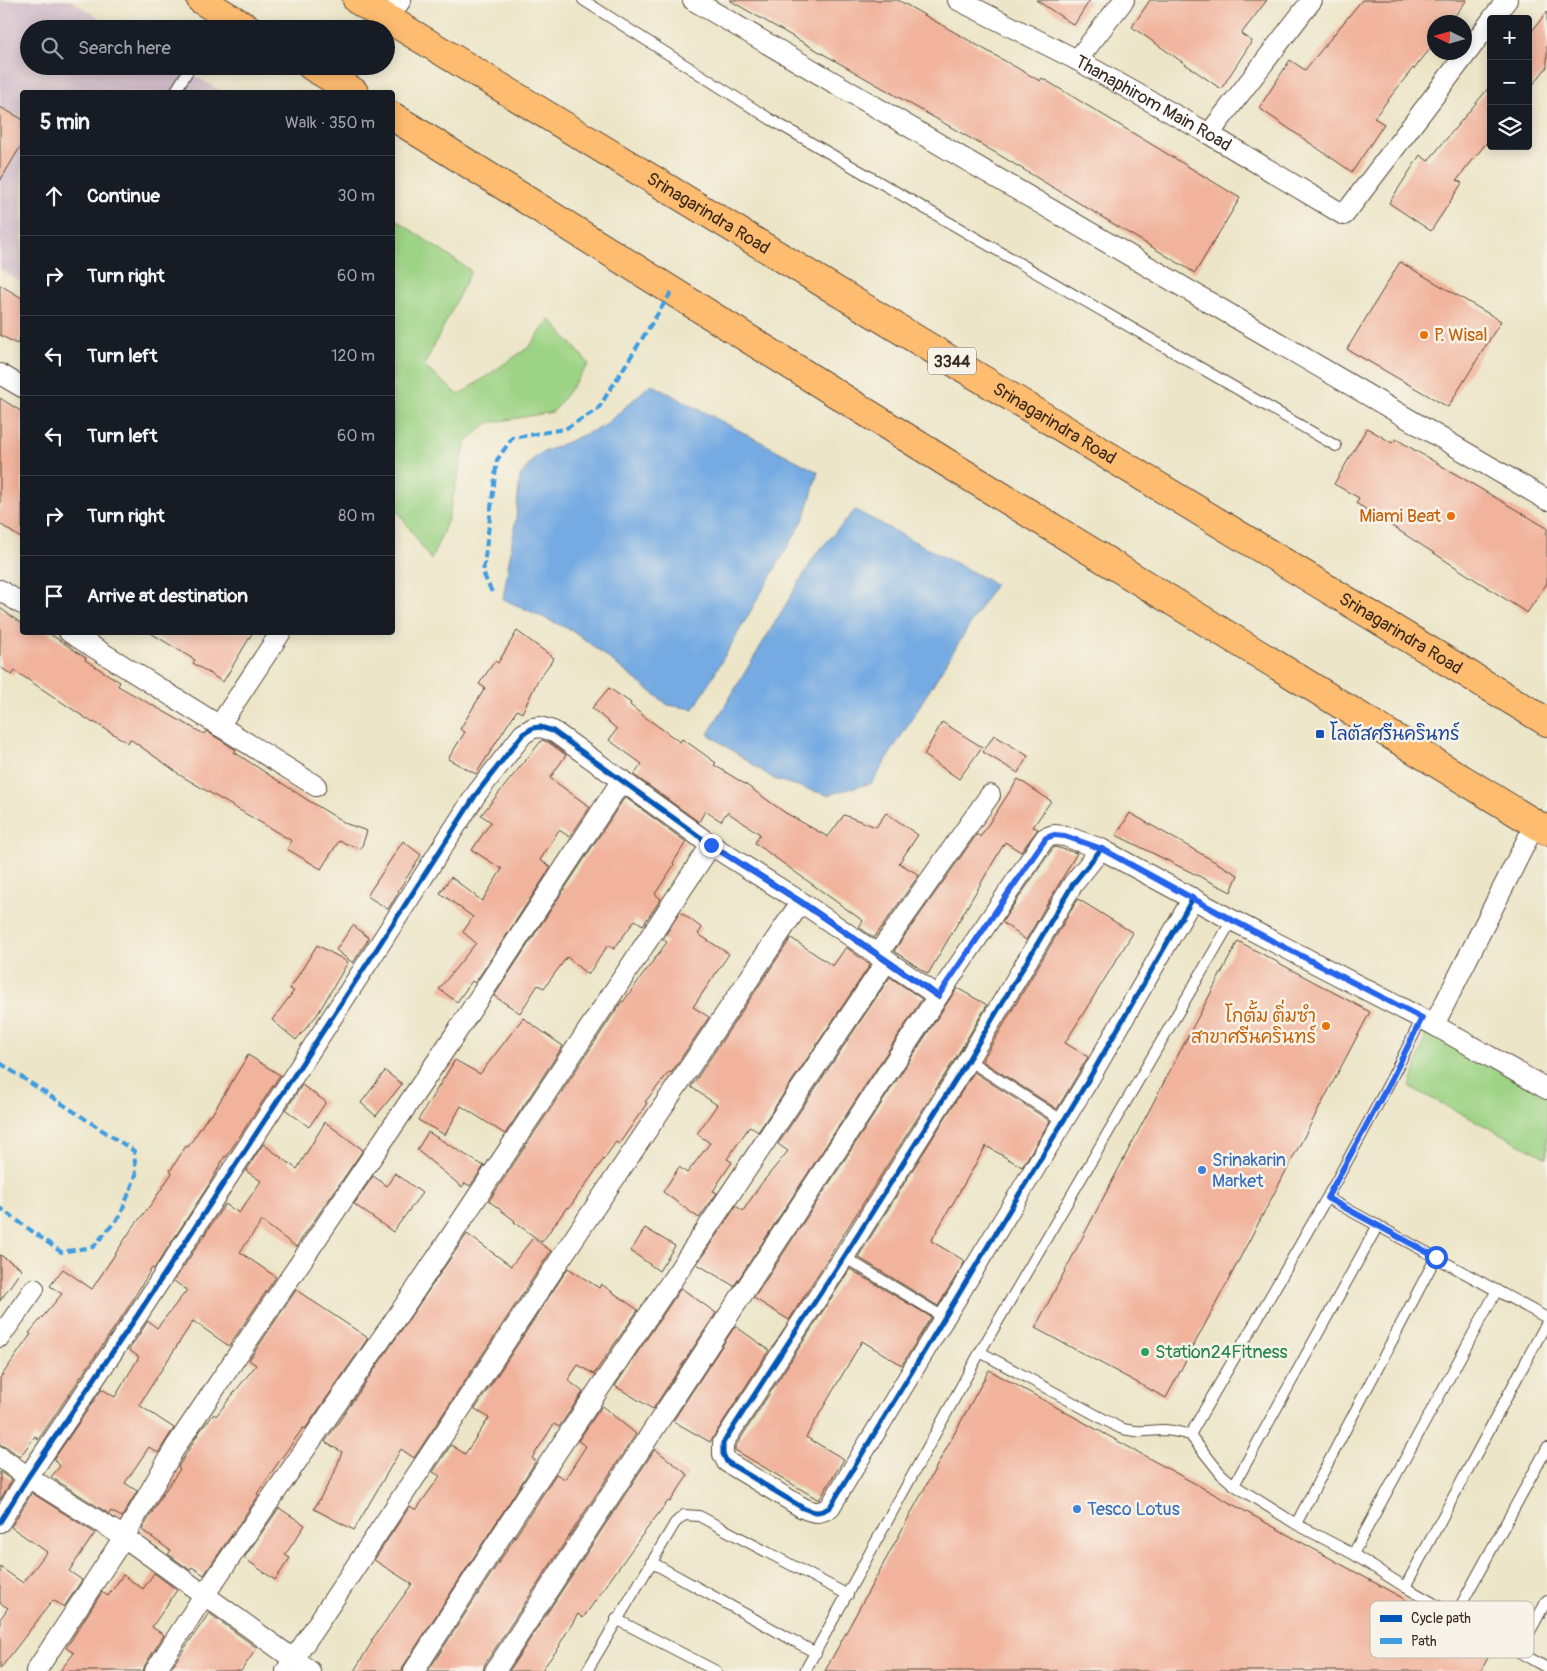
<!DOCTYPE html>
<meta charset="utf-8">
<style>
body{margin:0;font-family:Pangolin,"Playpen Sans Thai",sans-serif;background:#242831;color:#f1f3f6}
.controls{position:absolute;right:15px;top:15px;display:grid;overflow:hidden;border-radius:5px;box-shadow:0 2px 12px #0003}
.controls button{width:45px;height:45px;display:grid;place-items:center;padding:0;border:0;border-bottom:1px solid #363941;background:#171b24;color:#f1f3f6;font:25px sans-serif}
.compass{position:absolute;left:1427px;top:15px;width:45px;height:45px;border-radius:50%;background:#171b24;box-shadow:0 2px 12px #0003;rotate:275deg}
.stop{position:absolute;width:15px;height:15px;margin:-11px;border:4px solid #2563eb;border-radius:50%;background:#fff}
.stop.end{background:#2563eb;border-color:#fff;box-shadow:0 1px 5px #0008}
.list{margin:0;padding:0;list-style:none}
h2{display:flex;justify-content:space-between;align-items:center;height:65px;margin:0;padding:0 20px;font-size:21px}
h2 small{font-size:16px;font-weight:400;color:#9ea1a6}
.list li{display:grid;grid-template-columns:32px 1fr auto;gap:15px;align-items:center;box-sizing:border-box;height:80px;padding:0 20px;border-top:1px solid #363941}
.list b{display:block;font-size:19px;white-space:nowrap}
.list em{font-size:16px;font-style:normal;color:#9ea1a6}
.icon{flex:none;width:28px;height:28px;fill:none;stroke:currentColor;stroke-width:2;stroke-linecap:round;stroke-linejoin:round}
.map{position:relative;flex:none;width:1547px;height:1671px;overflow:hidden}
.search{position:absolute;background:#171b24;box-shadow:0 2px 12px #0003;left:20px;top:20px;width:375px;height:55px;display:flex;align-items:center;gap:12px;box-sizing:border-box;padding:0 18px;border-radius:28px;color:#9ea1a6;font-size:19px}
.panel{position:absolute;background:#171b24;box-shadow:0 2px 12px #0003;left:20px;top:90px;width:375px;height:545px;border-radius:5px}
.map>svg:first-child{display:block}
.industrial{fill:#d1bdc9}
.green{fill:#9dd385;stroke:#6c7e52}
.water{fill:#74aae2;stroke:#586a80}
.building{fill:#f1b39c}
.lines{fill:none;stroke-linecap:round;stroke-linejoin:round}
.lane-casing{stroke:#564638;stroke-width:12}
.street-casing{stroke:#564638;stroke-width:22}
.primary-casing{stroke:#564638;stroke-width:30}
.lane{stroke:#fff;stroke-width:10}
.street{stroke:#fff;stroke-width:20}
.primary{stroke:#fdbc70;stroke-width:28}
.quiet{stroke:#3f9ce0;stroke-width:4;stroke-dasharray:8 4;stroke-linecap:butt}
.cycleway-casing{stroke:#f7f3e8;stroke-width:8}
.cycleway{stroke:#0057b8;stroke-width:5}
.route{stroke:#2563eb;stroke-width:6}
.food-dot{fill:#e8710a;stroke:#f7f3e8;stroke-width:2}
.transit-dot{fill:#1a4fb4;stroke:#f7f3e8;stroke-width:2}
.shop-dot{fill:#3f7fe0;stroke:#f7f3e8;stroke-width:2}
.leisure-dot{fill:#2e9e5b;stroke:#f7f3e8;stroke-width:2}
.labels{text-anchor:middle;stroke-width:5;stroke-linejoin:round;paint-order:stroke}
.shield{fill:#f7f3e8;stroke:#73665b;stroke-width:1}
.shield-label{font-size:16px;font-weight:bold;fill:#3b2a1e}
.street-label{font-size:18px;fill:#3b2a1e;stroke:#f7f3e8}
.food-label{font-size:18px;fill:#c56008;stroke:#f7f3e8;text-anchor:end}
.transit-label{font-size:18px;fill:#164399;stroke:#f7f3e8;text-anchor:start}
.shop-label{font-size:18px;fill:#366cbe;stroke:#f7f3e8;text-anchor:start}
.leisure-label{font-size:18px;fill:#27864d;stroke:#f7f3e8;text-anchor:start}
.key{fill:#f7f3e8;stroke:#bfb7ab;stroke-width:1}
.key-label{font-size:14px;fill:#3b2a1e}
</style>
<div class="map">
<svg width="1547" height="1671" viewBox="0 0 1547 1671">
<rect width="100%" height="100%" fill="#f7f3e8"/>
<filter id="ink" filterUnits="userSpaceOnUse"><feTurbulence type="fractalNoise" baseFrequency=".02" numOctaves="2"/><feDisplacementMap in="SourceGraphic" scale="10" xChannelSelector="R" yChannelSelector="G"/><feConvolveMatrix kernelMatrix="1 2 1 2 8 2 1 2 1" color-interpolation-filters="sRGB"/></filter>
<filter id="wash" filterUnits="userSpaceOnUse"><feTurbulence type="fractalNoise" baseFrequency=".0096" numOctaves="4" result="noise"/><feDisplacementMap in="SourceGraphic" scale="20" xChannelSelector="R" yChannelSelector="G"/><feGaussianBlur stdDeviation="1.12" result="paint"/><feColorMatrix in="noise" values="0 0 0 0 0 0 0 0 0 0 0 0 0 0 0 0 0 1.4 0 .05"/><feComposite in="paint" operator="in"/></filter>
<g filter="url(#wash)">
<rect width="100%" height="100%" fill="#ece5c8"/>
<path class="industrial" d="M 0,0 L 70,0 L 117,29 L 29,29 L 29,66 L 179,66 L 222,92 L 22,92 L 22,283 L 0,269 Z"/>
<path class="green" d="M 392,217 L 471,271 L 424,366 L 459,395 L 529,347 L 550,319 L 589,364 L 553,412 L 488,423 L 466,442 L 447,522 L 431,560 L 393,504 Z
M 1429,1024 L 1547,1084 L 1547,1158 L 1410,1087 Z"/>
<path class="water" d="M 651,384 L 818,472 L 805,517 L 694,709 L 668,705 L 575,632 L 503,599 L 516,518 L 520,476 L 537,455 L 604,426 Z
M 855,510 L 995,584 L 872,783 L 827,795 L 774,779 L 708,734 L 816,554 Z"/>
<g id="blocks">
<path class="building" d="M 729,0 L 898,0 L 1040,81 L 1042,78 L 1240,198 L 1195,273 L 996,153 Z
M 1036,0 L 1090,0 L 1074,25 Z
M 1150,0 L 1267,0 L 1241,34 L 1252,41 L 1221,89 L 1132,27 Z
M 1362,0 L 1467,0 L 1450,22 L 1434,22 L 1434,44 L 1414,69 L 1413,68 L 1374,118 L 1384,124 L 1352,172 L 1259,108 L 1290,60 L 1305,70 Z
M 1547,12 L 1547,67 L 1528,91 L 1528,36 Z
M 1491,85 L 1491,137 L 1457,180 L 1462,183 L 1431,231 L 1389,203 L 1420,155 L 1428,161 Z
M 0,107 L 22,119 L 22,144 L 0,181 Z
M 1400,262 L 1501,321 L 1448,407 L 1347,349 Z
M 0,285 L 22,298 L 22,333 L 17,344 L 0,335 Z
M 0,398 L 22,412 L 22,539 L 0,524 Z
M 1367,428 L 1392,443 L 1396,439 L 1547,528 L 1547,583 L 1527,613 L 1356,503 L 1359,498 L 1334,484 Z
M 0,608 L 22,624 L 22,632 L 47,632 L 86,658 L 85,660 L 120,682 L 118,686 L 204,734 L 206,731 L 236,750 L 234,752 L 306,799 L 347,824 L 367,831 L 361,849 L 339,841 L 321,869 L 287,849 L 292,841 L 178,774 L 178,773 L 130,739 L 128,743 L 94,722 L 93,723 L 15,671 L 12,675 L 0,667 Z
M 517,631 L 554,658 L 538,680 L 522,713 L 517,710 L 476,774 L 448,759 L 465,732 L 460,729 L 485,688 L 479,684 L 495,661 L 498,663 Z
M 149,632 L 253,632 L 223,682 L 193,663 L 195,660 Z
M 609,688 L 631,703 L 630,705 L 645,717 L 680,742 L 682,739 L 694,747 L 716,763 L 714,765 L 745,784 L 784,812 L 828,837 L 844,815 L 876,827 L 886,813 L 918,835 L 899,863 L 919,875 L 874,938 L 859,927 L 863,921 L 755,843 L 760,834 L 727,812 L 721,821 L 705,811 L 699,822 L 634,775 L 642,764 L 609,740 L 617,729 L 592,708 Z
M 942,722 L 982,747 L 959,779 L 924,755 Z
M 994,735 L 1028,756 L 1018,773 L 983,752 Z
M 542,740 L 548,742 L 566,755 L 550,778 L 590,807 L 570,837 L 559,830 L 540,860 L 551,867 L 475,983 L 472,981 L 457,1002 L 439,989 L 476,943 L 463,932 L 473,917 L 440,893 L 451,877 L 482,901 L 502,869 L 472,850 L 491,822 L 481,815 Z
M 1018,779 L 1051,801 L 1033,827 L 1038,829 L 1021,852 L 1005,842 L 928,974 L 894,951 L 977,834 L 980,837 Z
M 625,797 L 686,842 L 673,863 L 674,865 L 655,894 L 661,899 L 643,925 L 635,920 L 614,949 L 608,945 L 588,975 L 567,957 L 544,988 L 538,985 L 520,1013 L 494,996 Z
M 1130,813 L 1238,875 L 1231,892 L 1116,835 Z
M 403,841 L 421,855 L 398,891 L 399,892 L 388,909 L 367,896 Z
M 1055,847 L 1077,853 L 1026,940 L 1002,922 L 1053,848 Z
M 1078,899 L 1133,933 L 1065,1043 L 1088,1057 L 1057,1109 L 982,1061 Z
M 680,912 L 702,928 L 698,934 L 729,954 L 693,1007 L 709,1017 L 671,1073 L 669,1072 L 645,1102 L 647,1103 L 619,1144 L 616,1142 L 569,1208 L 567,1207 L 542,1242 L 514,1222 L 515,1221 L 489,1201 L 622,1001 L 623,1002 L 667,942 L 663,939 Z
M 353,925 L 369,938 L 353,963 L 336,950 Z
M 791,938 L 833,966 L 846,947 L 870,965 L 758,1132 L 750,1126 L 727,1159 L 732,1162 L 713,1191 L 717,1193 L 699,1218 L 663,1192 L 679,1167 L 687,1173 L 710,1143 L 697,1134 L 717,1105 L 691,1087 Z
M 1238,941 L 1370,1012 L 1166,1398 L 1035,1328 Z
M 317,945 L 348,962 L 317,1015 L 296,1040 L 272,1020 L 294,991 L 290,989 Z
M 890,977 L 922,999 L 734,1286 L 697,1264 L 736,1206 L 743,1211 L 761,1184 L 788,1151 L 778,1144 Z
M 957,988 L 987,1005 L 958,1054 L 789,1320 L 754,1298 Z
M 523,1018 L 563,1046 L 505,1134 L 461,1106 L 445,1135 L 418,1120 L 455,1060 L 480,1074 Z
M 248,1055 L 280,1075 L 226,1157 L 225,1156 L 210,1183 L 154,1269 L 152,1268 L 127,1309 L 38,1440 L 35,1436 L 20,1457 L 7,1447 L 0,1445 L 0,1378 L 31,1334 L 29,1333 L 62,1294 L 50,1286 L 63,1269 L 92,1289 L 131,1230 L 152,1203 L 172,1173 L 170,1171 L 186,1146 L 188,1147 L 209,1115 L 211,1116 Z
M 385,1071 L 402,1084 L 376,1116 L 361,1103 Z
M 974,1072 L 1050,1121 L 1022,1167 L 986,1146 L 931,1241 L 965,1261 L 938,1306 L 858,1257 Z
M 302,1085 L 326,1102 L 309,1127 L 286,1110 Z
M 325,1122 L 363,1150 L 296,1247 L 262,1221 L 240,1252 L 276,1277 L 229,1346 L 193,1321 L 160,1372 L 139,1405 L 174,1428 L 158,1453 L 149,1447 L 125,1483 L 137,1491 L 122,1517 L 111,1511 L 109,1514 L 51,1477 L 60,1466 L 54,1459 L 102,1389 L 115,1397 L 139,1357 L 129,1350 L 148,1321 L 157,1328 L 187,1290 L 174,1281 L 225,1204 L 239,1213 L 261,1181 L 246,1171 L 263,1144 L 297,1169 Z
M 428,1132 L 484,1166 L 470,1186 L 465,1183 L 462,1187 L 417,1150 Z
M 395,1173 L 422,1193 L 393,1232 L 354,1204 L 373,1176 L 387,1186 Z
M 645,1228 L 675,1246 L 659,1271 L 631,1251 Z
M 467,1234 L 511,1266 L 533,1238 L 551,1251 L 414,1458 L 401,1449 L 354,1530 L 314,1509 L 334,1474 L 342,1452 L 325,1442 Z
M 0,1255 L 22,1269 L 0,1301 Z
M 568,1268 L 599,1288 L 601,1284 L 638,1310 L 594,1374 L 578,1365 L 568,1380 L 583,1392 L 559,1427 L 554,1424 L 532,1458 L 536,1461 L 404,1665 L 402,1671 L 354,1671 L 372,1642 L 371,1641 L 412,1584 L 374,1560 L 410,1506 L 416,1510 L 440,1476 L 433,1472 L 451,1445 L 465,1454 L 489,1418 L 475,1409 Z
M 850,1269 L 931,1317 L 902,1365 L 862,1341 L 806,1437 L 844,1459 L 819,1500 L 735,1450 L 735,1447 Z
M 681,1288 L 716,1313 L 653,1409 L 615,1386 Z
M 296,1290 L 368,1338 L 305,1429 L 303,1428 L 280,1460 L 257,1494 L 259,1495 L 204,1575 L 192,1567 L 190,1570 L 168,1554 L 171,1551 L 142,1530 L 162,1495 L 180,1469 L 178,1467 L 200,1431 L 214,1414 L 216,1416 L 256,1365 L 249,1360 Z
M 735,1326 L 769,1350 L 710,1442 L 673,1421 Z
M 989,1370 L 1493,1648 L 1481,1671 L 825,1671 Z
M 602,1406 L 636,1434 L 485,1664 L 483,1671 L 428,1671 L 556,1474 L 565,1479 L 586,1446 L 578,1441 Z
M 655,1449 L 688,1475 L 670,1502 L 668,1501 L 640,1538 L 583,1618 L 578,1614 L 559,1645 L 560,1646 L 541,1671 L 509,1671 Z
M 0,1472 L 12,1480 L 0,1500 Z
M 32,1493 L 95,1533 L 69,1571 L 82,1580 L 64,1607 L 53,1600 L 0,1669 L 0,1619 L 8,1608 L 0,1603 L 0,1567 L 23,1583 L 47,1552 L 11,1527 Z
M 279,1508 L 305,1525 L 285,1555 L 290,1558 L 275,1580 L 244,1558 Z
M 154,1573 L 177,1590 L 152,1627 L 164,1635 L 145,1665 L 143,1671 L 60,1671 L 74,1653 L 66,1648 L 102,1592 L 108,1596 L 123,1575 L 143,1589 Z
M 209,1613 L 257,1648 L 241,1671 L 169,1671 Z"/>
</g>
</g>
<g filter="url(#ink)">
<use href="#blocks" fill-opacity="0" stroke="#564638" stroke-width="1"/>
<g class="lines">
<defs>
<path id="lane" d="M 583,0 L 770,119 L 1336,446
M 214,29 L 223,14
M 175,92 L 191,66
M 968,1060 L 1063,1121
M 1327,1198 L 1547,1318
M 844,1257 L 945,1318
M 980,1352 L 1232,920
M 1190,1435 L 1221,1474 L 1234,1485 L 1296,1524 L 1353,1554 L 1405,1587 L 1547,1668
M 1234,1485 L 1378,1225
M 1296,1524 L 1436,1257
M 1353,1554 L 1497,1290
M 651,1562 L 816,1653
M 1405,1587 L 1547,1322
M 1455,1616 L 1547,1448
M 616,1619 L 716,1671
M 1519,1652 L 1547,1600
M 587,1671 L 675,1523 L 684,1515 L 699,1516 L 848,1595
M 805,1671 L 980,1352 L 1120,1428 C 1135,1433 1146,1431 1161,1430 C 1171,1430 1180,1432 1190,1435 C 1269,1297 1352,1161 1422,1018"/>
<g id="street">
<path d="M 693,0 L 1547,500"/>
<path id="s1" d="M 958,0 L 1077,60 L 1209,134 L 1344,215 L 1491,21"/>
<path d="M 388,18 L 401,0"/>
<path d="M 1492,19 L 1507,0"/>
<path d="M 1077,60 L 1124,0"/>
<path d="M 1209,134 L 1312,0"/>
<path d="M 0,374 L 22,387"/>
<path d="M 0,590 L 22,604"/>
<path d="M 69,632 L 316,786"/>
<path d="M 219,726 L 281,632"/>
<path d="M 1535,824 L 1434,1025 L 1547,1089"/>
<path d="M 1101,849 L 1073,884 L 968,1060 L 844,1257 L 723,1443 L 723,1454 L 727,1462 L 803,1508 C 814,1513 820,1514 830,1507 L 1090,1077 L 1193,898"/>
<path d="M 877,955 L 990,795"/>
<path d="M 0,1337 L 34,1289"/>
<path d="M 0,1457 L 28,1477 L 124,1537 L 310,1671"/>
<path d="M 0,1522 L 28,1477 L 137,1316 L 376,950 L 477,793 L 523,734 L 533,728 L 540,727 L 553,731 L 711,845 L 801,902 L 938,996"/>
<path d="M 36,1671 L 124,1537 L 176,1446 L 454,1036 L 622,780"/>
<path d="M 155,1671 L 205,1594 L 416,1289 L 711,845"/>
<path d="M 286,1671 L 581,1228 L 801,902"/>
<path d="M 414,1671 L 525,1499 L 886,962"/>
<path d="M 495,1671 L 938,996 L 1045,838 L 1054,835 L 1065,836 L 1101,849 L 1232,920 L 1434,1025"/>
</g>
<g id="primary">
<path d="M 201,0 L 249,29"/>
<path id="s2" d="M 357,0 L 1547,722"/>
<path d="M 311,66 L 354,92"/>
<path d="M 392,116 L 952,466 L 1547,831"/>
</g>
</defs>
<use href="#lane" class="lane-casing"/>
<use href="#street" class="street-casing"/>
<use href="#primary" class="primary-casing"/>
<use href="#lane" class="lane"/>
<use href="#street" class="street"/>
<use href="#primary" class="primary"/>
<path class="quiet" d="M 492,592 L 483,573 L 497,460 L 512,438 L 565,429 L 598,409 L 672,291
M 0,1063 L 134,1151 L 136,1175 L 120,1216 L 93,1247 L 61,1252 L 0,1208"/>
<defs>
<path id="cycleway" d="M 1101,849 L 1073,884 L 968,1060 L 844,1257 L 723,1443 L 723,1454 L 727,1462 L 803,1508 C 814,1513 820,1514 830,1507 L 1090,1077 L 1193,898
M 0,1522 L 28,1477 L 137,1316 L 376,950 L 477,793 L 523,734 L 533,728 L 540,727 L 553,731 L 711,845 L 801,902 L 938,996"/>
</defs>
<use href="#cycleway" class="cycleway-casing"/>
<use href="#cycleway" class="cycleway"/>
</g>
</g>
<g class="lines" filter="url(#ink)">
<path class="route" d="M 711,845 L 801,902 L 938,996 L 1046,838 L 1054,835 L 1065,836 L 1102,849 L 1232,920 L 1422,1018 L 1391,1080 L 1327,1198 L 1436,1257"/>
</g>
<g class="food-dot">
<circle cx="1424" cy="335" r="5"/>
<circle cx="1451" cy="516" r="5"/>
<circle cx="1326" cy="1026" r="5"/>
</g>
<rect class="transit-dot" x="1315" y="729" width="10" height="10" rx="2.5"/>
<g class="shop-dot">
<circle cx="1202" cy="1170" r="5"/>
<circle cx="1077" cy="1509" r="5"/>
</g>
<circle class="leisure-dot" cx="1145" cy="1352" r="5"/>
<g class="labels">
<rect class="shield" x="928" y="347.5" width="48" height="27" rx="4"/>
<g class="shield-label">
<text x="952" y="367">3344</text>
</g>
<g class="street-label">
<text dy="6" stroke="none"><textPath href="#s1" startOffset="221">Thanaphirom Main Road</textPath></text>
<text dy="6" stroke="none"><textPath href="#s2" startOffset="411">Srinagarindra Road</textPath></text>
<text dy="6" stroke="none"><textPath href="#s2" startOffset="816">Srinagarindra Road</textPath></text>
<text dy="6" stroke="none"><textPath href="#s2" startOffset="1221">Srinagarindra Road</textPath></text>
</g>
<g class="food-label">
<text x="1434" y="341" text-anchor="start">P. Wisal</text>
<text x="1441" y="522">Miami Beat</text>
<text x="1316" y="1022">โกตั้ม ติ่มซำ<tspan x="1316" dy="21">สาขาศรีนครินทร์</tspan></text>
</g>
<g class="transit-label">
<text x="1330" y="740">โลตัสศรีนครินทร์</text>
</g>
<g class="shop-label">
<text x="1212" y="1166">Srinakarin<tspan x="1212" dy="21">Market</tspan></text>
<text x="1087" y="1515">Tesco Lotus</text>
</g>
<g class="leisure-label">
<text x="1155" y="1358">Station24Fitness</text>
</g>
</g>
<rect x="1370" y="1601" width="164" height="57" rx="8" class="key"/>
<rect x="1380" y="1615" width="22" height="7" fill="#0057b8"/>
<rect x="1380" y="1638" width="22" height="6" fill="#3f9ce0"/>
<g class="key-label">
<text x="1411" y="1623">Cycle path</text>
<text x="1411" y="1646">Path</text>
</g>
</svg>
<div class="controls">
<button>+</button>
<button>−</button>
<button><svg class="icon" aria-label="layers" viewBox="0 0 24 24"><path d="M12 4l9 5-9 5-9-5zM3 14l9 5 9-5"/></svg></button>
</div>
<svg class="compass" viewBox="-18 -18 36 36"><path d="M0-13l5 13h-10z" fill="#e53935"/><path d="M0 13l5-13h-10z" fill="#9ea1a6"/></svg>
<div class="stop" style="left:1436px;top:1257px"></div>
<div class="stop end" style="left:711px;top:845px"></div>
<div class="search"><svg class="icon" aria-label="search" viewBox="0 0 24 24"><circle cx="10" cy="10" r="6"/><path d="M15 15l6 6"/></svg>Search here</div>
<section class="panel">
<h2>5 min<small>Walk · 350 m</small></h2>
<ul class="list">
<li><svg class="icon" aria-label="ahead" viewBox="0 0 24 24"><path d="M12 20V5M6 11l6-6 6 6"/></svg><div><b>Continue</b></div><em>30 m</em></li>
<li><svg class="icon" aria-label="right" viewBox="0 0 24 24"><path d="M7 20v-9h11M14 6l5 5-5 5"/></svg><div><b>Turn right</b></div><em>60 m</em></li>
<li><svg class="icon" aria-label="left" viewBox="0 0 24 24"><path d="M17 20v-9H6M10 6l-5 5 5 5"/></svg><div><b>Turn left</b></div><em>120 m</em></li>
<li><svg class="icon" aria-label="left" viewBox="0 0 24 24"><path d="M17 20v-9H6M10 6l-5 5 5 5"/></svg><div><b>Turn left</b></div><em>60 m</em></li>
<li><svg class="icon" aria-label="right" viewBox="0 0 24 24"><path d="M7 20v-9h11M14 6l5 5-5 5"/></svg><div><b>Turn right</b></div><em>80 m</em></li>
<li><svg class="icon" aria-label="arrive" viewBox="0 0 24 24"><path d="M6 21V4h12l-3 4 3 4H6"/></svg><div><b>Arrive at destination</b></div></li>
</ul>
</section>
</div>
